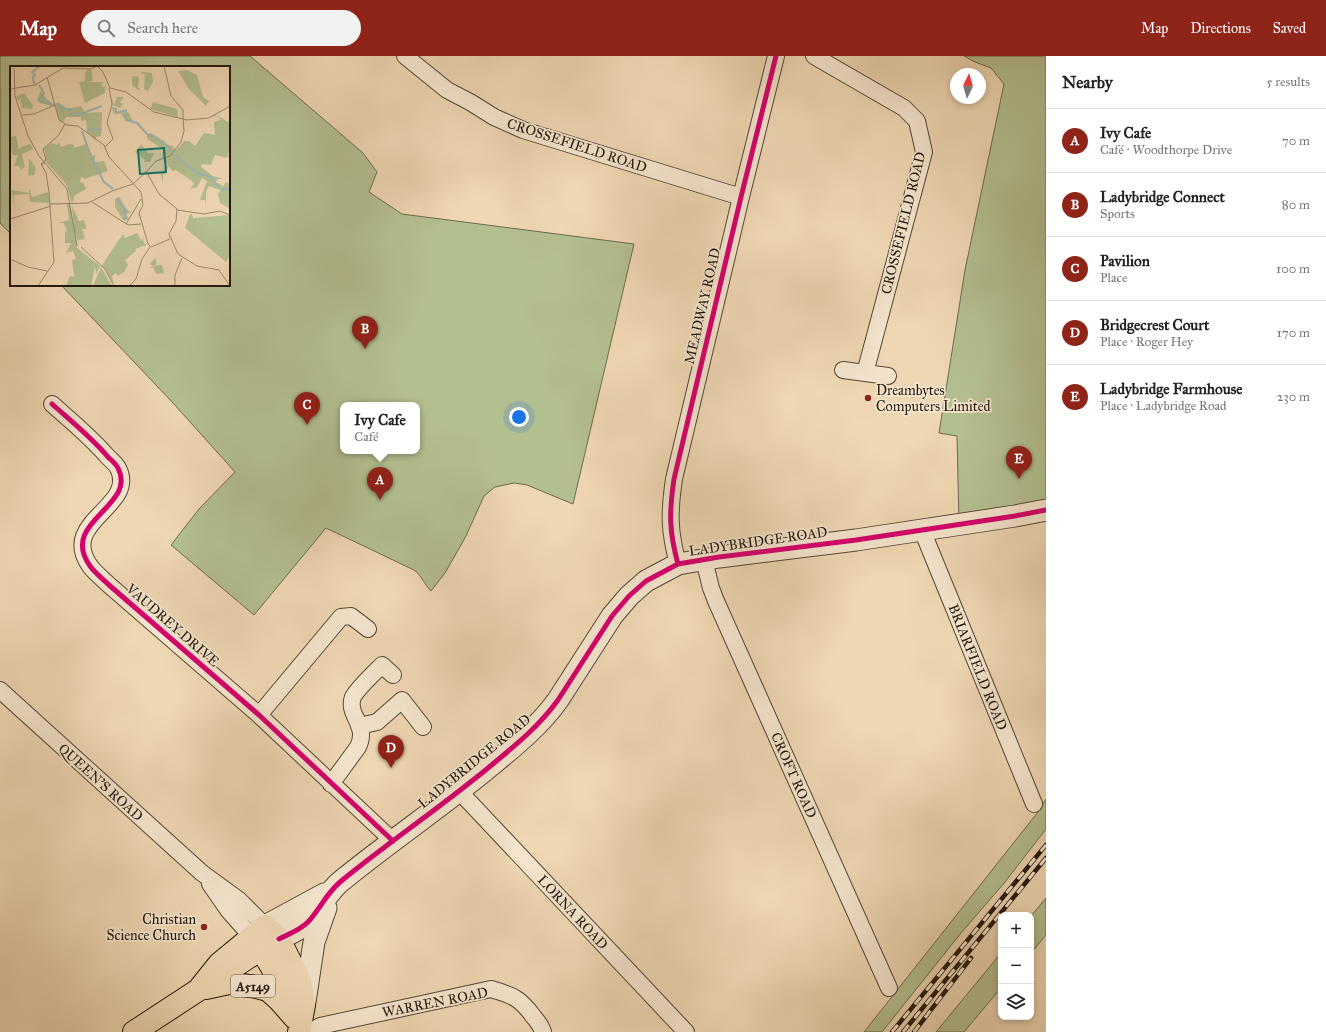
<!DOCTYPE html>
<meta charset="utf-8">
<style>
body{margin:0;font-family:"IM FELL Great Primer",serif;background:#f2f2f2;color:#222}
.controls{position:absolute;right:12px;bottom:12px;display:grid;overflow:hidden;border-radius:8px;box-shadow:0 2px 6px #0003}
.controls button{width:36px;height:36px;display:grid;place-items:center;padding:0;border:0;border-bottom:1px solid #e0e0e0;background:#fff;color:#222;font:20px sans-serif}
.compass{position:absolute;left:950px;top:12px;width:36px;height:36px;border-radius:50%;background:#fff;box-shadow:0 2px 6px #0003;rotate:5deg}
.you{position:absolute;left:519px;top:361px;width:14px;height:14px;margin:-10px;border:3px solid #fff;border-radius:50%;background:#1a73e8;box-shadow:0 0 0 6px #1a73e833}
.badge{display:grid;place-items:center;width:26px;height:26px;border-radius:50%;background:#8f2418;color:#fff;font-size:13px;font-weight:700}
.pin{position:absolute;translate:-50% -33px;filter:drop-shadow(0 1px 2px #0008)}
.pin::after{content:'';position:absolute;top:21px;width:14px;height:12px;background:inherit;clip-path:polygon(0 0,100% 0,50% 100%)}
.popup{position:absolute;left:340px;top:346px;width:80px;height:52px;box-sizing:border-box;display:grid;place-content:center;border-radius:8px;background:#fff;filter:drop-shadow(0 1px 3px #0005);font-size:13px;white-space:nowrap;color:#767676}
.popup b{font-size:15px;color:#222}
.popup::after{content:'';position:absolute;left:50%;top:100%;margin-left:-8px;border:8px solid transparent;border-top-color:#fff}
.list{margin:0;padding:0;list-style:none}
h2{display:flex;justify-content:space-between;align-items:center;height:52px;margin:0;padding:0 16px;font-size:17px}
h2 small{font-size:13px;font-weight:400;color:#767676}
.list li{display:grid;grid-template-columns:26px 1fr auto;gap:12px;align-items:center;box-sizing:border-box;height:64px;padding:0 16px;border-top:1px solid #e0e0e0}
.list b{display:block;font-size:15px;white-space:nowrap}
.list p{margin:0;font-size:13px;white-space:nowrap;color:#767676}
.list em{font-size:13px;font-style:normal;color:#767676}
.icon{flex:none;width:22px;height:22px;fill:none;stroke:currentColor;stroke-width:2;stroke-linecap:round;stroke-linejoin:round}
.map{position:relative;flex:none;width:1046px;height:976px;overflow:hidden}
header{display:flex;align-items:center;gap:24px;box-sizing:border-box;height:56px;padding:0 20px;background:#8f2418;color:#fff}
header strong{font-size:19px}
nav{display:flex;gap:22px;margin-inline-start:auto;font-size:14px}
.search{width:280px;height:36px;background:#f2f2f2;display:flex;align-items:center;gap:10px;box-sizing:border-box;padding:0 14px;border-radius:22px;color:#767676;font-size:15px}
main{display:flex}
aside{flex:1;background:#fff}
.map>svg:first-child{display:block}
.green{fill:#b4bf90;stroke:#6b6b4e;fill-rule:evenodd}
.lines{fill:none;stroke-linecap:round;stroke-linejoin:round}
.minor-casing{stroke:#554735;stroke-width:18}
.tertiary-casing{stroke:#554735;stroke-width:23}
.primary-casing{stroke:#22170b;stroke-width:24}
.minor{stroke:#f5e5ce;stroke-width:16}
.tertiary{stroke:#f5e5ce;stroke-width:21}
.primary{stroke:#efd7b3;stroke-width:22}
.rail-casing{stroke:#22170b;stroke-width:4.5}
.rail{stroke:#f5e5ce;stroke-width:3;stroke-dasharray:9;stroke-linecap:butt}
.cycleway-casing{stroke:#f5e5ce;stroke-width:8}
.cycleway{stroke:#d6006c;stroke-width:5}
.poi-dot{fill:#8f2418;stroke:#f5e5ce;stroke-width:1.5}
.labels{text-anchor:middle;stroke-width:3.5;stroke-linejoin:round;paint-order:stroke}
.shield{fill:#f5e5ce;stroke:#615546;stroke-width:1}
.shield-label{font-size:13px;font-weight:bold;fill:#22170b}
.street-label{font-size:14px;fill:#22170b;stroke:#f5e5ce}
.poi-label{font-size:14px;fill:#22170b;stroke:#f5e5ce;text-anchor:start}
.inset-river{fill:none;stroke:#9fb7b8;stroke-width:2}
.inset-road{fill:none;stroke:#9d8a70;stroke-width:1}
.view{fill:#0f766e;fill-opacity:0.15;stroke:#0f766e;stroke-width:2}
.inset-edge{fill:none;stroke:#22170b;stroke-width:2}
</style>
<header>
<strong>Map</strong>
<div class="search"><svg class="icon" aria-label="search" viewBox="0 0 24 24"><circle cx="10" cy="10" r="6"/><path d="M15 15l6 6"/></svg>Search here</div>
<nav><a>Map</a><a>Directions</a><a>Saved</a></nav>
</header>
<main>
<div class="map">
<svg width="1046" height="976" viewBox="0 0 1046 976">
<rect width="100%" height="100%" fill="#efd7b3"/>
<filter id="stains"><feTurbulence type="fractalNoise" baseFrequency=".005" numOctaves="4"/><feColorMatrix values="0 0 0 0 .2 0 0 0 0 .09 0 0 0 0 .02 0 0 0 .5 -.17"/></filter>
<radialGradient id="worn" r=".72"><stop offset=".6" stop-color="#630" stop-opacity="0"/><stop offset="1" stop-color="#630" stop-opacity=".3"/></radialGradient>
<path class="green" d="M 0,0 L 250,0 L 363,97 L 377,116 L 369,136 L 402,158 L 634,188 L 573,448 L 527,429 L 514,427 L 495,431 L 484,440 L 466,480 L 445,517 L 431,535 C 424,528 422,520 414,514 L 326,472 L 254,559 L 171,489 L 199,453 L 235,416 L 173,347 L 61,229 L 229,229 L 229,11 L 11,11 L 11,178 L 0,167 ZM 343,349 L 417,349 L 417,395 L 343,395 Z
M 964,0 L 1046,0 L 1046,454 L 959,469 L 957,380 L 939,377 L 965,214 L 1004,28 L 991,12 L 975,6 Z
M 1046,743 L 1046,773 L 1005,826 L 961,877 L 882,976 L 864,976 L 1038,756 Z
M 1046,842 L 1046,879 L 1031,897 L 1031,860 Z
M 1001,897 L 1001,932 L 964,976 L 936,976 Z"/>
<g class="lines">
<defs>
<path id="minor" d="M 405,0 L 447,34 L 470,46 L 494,61 L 523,74 L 741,141
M 814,0 L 904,52 L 917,65 L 924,96 L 865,317
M 843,314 L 888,320
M 52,348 C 71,365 91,381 108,401 C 111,404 116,408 118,412 C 138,451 58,465 90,510 C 95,517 103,523 109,529 L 259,659 L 393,785
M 922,474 L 1034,748
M 704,504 L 711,532 L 716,545 L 889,932
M 678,508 C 669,475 669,457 674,423 L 741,141 L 776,0
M 0,634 L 202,817 L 239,844 L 265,870
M 259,659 L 341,561 L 351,560 L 368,573
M 359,670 L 377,666 L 402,644 L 423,671
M 331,728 L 358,691 C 369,669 346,659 353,641 C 357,633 375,616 382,609 L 393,619
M 460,736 L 686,976
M 210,828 L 228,854 L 251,880
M 311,976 L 320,970 L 491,933 C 512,939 520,942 533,960 C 537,965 541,969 543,976"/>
<path id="tertiary" d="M 265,870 L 324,838
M 279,883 C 289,878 300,874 308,866 C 320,853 326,838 340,826 C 390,785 444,749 494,707 C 517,688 540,669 558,644 L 612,560 L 629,540 L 646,525 L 678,508 L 719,501 L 856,484 L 1015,460 L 1046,454
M 305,946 L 314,886 L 326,852"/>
<path id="primary" d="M 252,881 C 269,903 281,927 291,952
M 206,932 L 229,927 L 256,931 L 268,934 L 280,945 L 295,962
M 199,933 L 219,908 L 265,870 L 279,883 L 300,925 L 304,949 L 299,976
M 134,976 L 261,893 L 279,883"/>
</defs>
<use href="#minor" class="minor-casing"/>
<use href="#tertiary" class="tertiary-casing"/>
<use href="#primary" class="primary-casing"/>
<use href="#minor" class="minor"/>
<use href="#tertiary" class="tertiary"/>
<use href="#primary" class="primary"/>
<defs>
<path id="rail" d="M 892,976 L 1046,789
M 903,976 L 1046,802
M 914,976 L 971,902"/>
</defs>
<use href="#rail" class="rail-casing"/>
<use href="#rail" class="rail"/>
<defs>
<path id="cycleway" d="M 52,348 C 71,365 91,381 108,401 C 111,404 116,408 118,412 C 138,451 58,465 90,510 C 95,517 103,523 109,529 L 259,659 L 393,785
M 678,508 C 669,475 669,457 674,423 L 741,141 L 776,0
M 279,883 C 289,878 300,874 308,866 C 320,853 326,838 340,826 C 390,785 444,749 494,707 C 517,688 540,669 558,644 L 612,560 L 629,540 L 646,525 L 678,508 L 719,501 L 856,484 L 1015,460 L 1046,454"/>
</defs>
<use href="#cycleway" class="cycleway-casing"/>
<use href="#cycleway" class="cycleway"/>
</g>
<g class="poi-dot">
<circle cx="868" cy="342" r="4"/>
<circle cx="204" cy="871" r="4"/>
</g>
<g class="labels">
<rect class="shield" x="231" y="919" width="44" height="22" rx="3"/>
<g class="shield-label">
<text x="253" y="935">A5149</text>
</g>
<g class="street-label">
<text transform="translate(577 89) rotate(18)" y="5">CROSSEFIELD ROAD</text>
<text transform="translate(903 167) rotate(-76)" y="5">CROSSEFIELD ROAD</text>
<text transform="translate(702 250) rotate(-77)" y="5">MEADWAY ROAD</text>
<text transform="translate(758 485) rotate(-8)" y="5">LADYBRIDGE ROAD</text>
<text transform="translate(173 569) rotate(41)" y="5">VAUDREY DRIVE</text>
<text transform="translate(978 611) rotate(68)" y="5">BRIARFIELD ROAD</text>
<text transform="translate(474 705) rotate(-39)" y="5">LADYBRIDGE ROAD</text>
<text transform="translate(794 719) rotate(66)" y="5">CROFT ROAD</text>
<text transform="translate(101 726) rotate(42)" y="5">QUEEN'S ROAD</text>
<text transform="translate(573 856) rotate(47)" y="5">LORNA ROAD</text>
<text transform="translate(435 946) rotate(-11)" y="5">WARREN ROAD</text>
</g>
<g class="poi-label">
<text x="876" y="339">Dreambytes<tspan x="876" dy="16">Computers Limited</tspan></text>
<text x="196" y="868" text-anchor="end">Christian<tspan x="196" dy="16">Science Church</tspan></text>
</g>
</g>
<g transform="translate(10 10)">
<rect width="220" height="220" fill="#efd7b3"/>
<path d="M 78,3 L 81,4 L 83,15 L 79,16 L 97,16 L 92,17 L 93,19 L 91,18 L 92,21 L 95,20 L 95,27 L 75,37 L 69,16 L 75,15 L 75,7 ZM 177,4 L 187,9 L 193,31 L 199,35 L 196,40 L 179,23 L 168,5 ZM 134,6 L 142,7 L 143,16 L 138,25 L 134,23 L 135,8 L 130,7 ZM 122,10 L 129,11 L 128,22 L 131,22 L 128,24 L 122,19 ZM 31,24 L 34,30 L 43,38 L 49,37 L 58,43 L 71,40 L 75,47 L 92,46 L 91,70 L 86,71 L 86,75 L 77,66 L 76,54 L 71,55 L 71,51 L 56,51 L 53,56 L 49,54 L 46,41 L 30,37 L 27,34 ZM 14,27 L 23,39 L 22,43 L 12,42 L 10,33 L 7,34 L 6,31 ZM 107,31 L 114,31 L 110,36 L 113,38 L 110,42 L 103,39 L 102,42 L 106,46 L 119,47 L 123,56 L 116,55 L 111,48 L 103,47 L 102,33 L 104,39 ZM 143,36 L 167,43 L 168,51 L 140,43 ZM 206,49 L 220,57 L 220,84 L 217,92 L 205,89 L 201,99 L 192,98 L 191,101 L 203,110 L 213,113 L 208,113 L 206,116 L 213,120 L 210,124 L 199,120 L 196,125 L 196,139 L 195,134 L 190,134 L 197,115 L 192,112 L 187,121 L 180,123 L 184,118 L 182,115 L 166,104 L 162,105 L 159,100 L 153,109 L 153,117 L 151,109 L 174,75 L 179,75 L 185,80 L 194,67 L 205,69 L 204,56 L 211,54 L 207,50 L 202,51 ZM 71,63 L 82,90 L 85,89 L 85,96 L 94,95 L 98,105 L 75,113 L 71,111 L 70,116 L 74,118 L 76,123 L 65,129 L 62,137 L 56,118 L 37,97 L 34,82 L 42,77 L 47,79 L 49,76 L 51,81 L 59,78 L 64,79 L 64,82 L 76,78 ZM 141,67 L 157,77 L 154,76 L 154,79 L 155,78 L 166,81 L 161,82 L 167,83 L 174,75 L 149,111 L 157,98 L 152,91 L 153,83 L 137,73 L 137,69 ZM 6,70 L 9,84 L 11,81 L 20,78 L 23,83 L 12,88 L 15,101 L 11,104 L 9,100 L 4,100 L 8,89 L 3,89 L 1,84 L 1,71 ZM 131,78 L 138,87 L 144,87 L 140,96 L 134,96 L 135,94 L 125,86 ZM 19,92 L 26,102 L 24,109 L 18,110 ZM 216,116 L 220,118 L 220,143 L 210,137 L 208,128 ZM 19,122 L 22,131 L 38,126 L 40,137 L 20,136 L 19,128 L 3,129 L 6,147 L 1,124 L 19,127 ZM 109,131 L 118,145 L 123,146 L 116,148 L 119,153 L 114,155 L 105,141 L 105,133 ZM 57,138 L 60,138 L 67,182 L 90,200 L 86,208 L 85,200 L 81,220 L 56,220 L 60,210 L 64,211 L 62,194 L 66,193 L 63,185 L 56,187 L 61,177 L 55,177 L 55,166 L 57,165 L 54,157 L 48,157 L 59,154 ZM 62,140 L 69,155 L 74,154 L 76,160 L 76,163 L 72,163 L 75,173 L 68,174 L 69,179 L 64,164 ZM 180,148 L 182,148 L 183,152 L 220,149 L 220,189 L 216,196 L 175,162 ZM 127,167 L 132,175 L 134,168 L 133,175 L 136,179 L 125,183 L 126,185 L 115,194 L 118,199 L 114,206 L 108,210 L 106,207 L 102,210 L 104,218 L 92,199 L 113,168 L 115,172 ZM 145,192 L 147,198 L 143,200 L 152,199 L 154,207 L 146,208 L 145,203 L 144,209 L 144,201 L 139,202 L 143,200 L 140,198 ZM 91,201 L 102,220 L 83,220 Z" fill="#b4bf90"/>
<path class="inset-river" d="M 24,18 L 23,11 L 25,9 L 22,6 L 30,0M 29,19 L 34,27 L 29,34 L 42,39M 47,37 L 53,43 L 60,43 L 60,48 L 67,49 L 92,40M 102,42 L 106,43 L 106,47 L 116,44 L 116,54 L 127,57 L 137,68 L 146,72 L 159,81 L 161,86M 77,63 L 92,64M 72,65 L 82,93 L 94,116 L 103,123M 163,88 L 186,106 L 204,113 L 205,118 L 213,124 L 220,123M 107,132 L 116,146 L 114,154"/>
<path class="inset-road" d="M 4,0 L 5,30 L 18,70 L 29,90 L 57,123 L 67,180M 87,0 L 93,6 L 100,22 L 116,26 L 144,46 L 177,54M 154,0 L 161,30 L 173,44 L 173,51M 37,11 L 49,54 L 57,59 L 68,60 L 94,79 L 99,91 L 131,126 L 133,139 L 129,147 L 138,178 L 141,181 L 160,173M 0,23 L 25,19 L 53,2 L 81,3 L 87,0M 12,49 L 24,48 L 45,39M 176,54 L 199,52 L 220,40M 95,81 L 103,73 L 97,57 L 102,38 L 99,22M 36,94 L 33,83 L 48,70 L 55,58M 136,105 L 149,128 L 167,143M 137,105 L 146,95 L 160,90 L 171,76 L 174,65 L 173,51M 123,118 L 137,105M 82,136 L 118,159 L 131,158M 40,138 L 78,137 L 102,125 L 123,118M 167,143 L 166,155 L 159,168 L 168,188 L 187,200 L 209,204 L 220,220M 167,144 L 194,148 L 210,145 L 220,149M 0,153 L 41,140M 116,158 L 131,133M 71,181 L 95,203 L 104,220M 0,193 L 18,201 L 37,205M 28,220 L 44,196 L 39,126 L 36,107 L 31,98 L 36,94 L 32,99M 119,220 L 126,213 L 132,193 L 140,181M 165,220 L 165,209 L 172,192"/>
<path class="view" d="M 154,82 L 156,106 L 130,108 L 128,84 Z"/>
<rect width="220" height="220" class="inset-edge"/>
</g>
<rect width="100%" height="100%" filter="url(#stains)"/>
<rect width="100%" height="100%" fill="url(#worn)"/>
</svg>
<div class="controls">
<button>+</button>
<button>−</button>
<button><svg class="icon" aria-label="layers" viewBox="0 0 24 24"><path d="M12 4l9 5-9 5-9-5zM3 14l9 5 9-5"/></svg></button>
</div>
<svg class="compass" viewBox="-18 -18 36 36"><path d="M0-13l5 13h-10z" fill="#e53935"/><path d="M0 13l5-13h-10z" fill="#767676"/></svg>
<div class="you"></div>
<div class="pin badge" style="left:380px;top:444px">A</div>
<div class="popup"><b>Ivy Cafe</b>Café</div>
<div class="pin badge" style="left:365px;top:293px">B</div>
<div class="pin badge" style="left:307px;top:369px">C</div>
<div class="pin badge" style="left:391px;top:712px">D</div>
<div class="pin badge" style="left:1019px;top:423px">E</div>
</div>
<aside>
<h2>Nearby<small>5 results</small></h2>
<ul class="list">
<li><span class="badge">A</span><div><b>Ivy Cafe</b><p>Café · Woodthorpe Drive</p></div><em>70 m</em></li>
<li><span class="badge">B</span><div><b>Ladybridge Connect</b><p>Sports</p></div><em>80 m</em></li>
<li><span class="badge">C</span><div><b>Pavilion</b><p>Place</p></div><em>100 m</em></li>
<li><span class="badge">D</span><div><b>Bridgecrest Court</b><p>Place · Roger Hey</p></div><em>170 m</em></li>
<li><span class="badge">E</span><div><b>Ladybridge Farmhouse</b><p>Place · Ladybridge Road</p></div><em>230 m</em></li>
</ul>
</aside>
</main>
